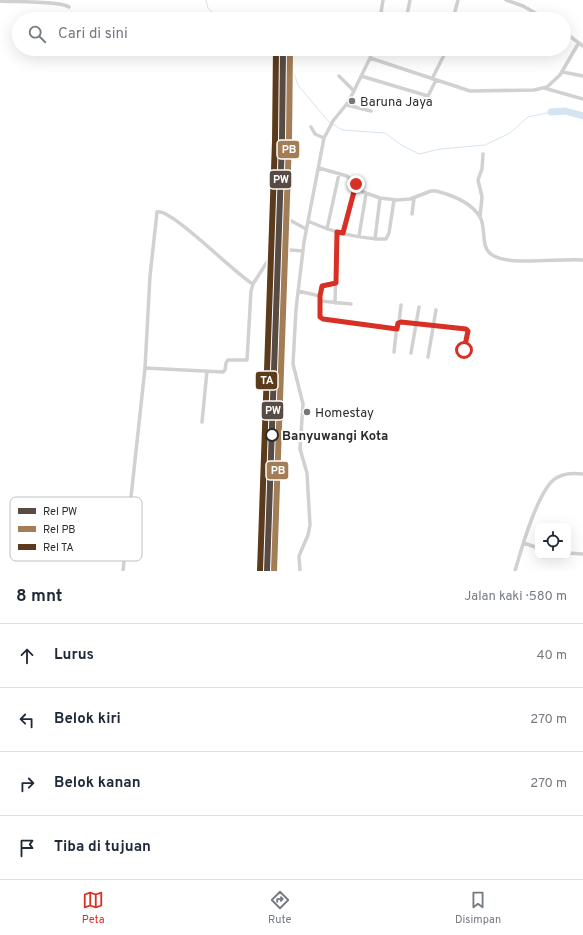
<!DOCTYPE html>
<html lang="id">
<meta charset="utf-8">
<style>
body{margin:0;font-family:Overpass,sans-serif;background:#f6f6f7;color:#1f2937}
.controls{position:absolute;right:12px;bottom:12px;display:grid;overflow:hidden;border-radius:8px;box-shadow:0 4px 16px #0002}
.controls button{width:36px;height:36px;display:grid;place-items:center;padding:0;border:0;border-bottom:1px solid #e0e1e3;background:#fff;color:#1f2937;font:20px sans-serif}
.stop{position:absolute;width:12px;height:12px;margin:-9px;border:3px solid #d93025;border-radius:50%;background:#fff}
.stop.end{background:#d93025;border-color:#fff;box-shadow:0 1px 4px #0008}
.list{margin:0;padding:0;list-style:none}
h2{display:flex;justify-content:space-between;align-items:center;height:52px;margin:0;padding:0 16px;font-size:17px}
h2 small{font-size:13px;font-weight:400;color:#747a83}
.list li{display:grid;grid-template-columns:26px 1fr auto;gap:12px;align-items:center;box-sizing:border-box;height:64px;padding:0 16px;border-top:1px solid #e0e1e3}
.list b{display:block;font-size:15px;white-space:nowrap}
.list em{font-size:13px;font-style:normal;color:#747a83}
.icon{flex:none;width:22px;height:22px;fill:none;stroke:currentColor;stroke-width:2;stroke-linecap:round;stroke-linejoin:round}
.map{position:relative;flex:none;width:583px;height:571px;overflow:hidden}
.search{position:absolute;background:#fff;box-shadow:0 4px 16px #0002;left:12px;right:12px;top:12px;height:44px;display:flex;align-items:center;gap:10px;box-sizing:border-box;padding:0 14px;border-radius:22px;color:#747a83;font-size:15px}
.sheet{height:308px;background:#fff}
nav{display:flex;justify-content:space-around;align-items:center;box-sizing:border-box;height:56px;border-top:1px solid #e0e1e3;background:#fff;font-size:11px;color:#747a83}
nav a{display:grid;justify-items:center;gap:2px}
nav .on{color:#d93025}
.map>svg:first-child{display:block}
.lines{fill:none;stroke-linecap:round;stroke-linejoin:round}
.stream{stroke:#d4e4f2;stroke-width:1}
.river{stroke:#d4e4f2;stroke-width:7}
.street{stroke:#d1d1d1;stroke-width:3.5}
.rail-1-casing{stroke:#fff;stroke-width:9}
.rail-2-casing{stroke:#fff;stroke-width:9}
.rail-3-casing{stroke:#fff;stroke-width:9}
.rail-1{stroke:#574b43;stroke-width:6}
.rail-2{stroke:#a27d56;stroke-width:6}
.rail-3{stroke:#5b3b1b;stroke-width:6}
.route{stroke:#d93025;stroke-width:5}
.poi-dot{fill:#767676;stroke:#fff;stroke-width:1.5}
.stop-dot{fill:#fff;stroke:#2c2c2c;stroke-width:2}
.labels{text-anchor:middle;stroke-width:4;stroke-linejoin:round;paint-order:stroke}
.poi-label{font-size:13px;fill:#2c2c2c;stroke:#fff;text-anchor:start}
.stop-label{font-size:13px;font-weight:bold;fill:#2c2c2c;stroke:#fff;text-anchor:start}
.key{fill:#fff;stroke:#c0c0c0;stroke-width:1}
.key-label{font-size:11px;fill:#2c2c2c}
.line-badge{stroke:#fff;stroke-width:1.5}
.badge-label{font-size:11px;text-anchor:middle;font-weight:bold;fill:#fff}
</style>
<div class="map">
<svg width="583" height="571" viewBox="0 0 583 571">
<rect width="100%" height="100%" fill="#fff"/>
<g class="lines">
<path class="stream" d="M 206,0 L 208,8 L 219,19
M 271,49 L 276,55 L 292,67 L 298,85 L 328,121 L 342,130 L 385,133 L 401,145 L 419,154 L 440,149 L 485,145 L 510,133 L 528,117 L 551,112"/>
<path class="river" d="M 551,112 L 565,111 L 583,116"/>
<path class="street" d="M 506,0 L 523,6 L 546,19
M 0,1 C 13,2 61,1 69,7
M 407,15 L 410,0
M 380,19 L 383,0
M 453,19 L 458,0
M 564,32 L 583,46
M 370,58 L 470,91 L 534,90 L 547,87 L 560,75 L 578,44
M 563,72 L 583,76
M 339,76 L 354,91
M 361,76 L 428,96 L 436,80
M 432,79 L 446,51
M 544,88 L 583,99
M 347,105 L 371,111
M 311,127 L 315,134 L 324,138
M 319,168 L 347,176 L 363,192 L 380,198 L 397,200 L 410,199 L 431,191 L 436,191 C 452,195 471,202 480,217 C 487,229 479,249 494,256 C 514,266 559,258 583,260
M 412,214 L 414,198
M 480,217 L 482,197 L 478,180 L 482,169 L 483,154
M 286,218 L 306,229
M 308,221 C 332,232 359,239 386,239 L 389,233 L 394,200
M 327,229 L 339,174
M 343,233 L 356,183
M 359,236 L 366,194
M 375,239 L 380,198
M 298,291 L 320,296 L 320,315 L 323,319 L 397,329
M 320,296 L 324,285 L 336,283
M 321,301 L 351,304
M 335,303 L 337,233
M 399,322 L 401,305
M 394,352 L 397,325 L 401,322 L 466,329 L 467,331 L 464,351
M 411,353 L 419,307
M 428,357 L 436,310
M 145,368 L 223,372 L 225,370 L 226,363 L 228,360 L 247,360 L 251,291 L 253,284 L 274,251 L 278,249 L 303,251
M 202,422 L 207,371
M 524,543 L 538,548
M 568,553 L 583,554
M 123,571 L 145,368 L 150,276 L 157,212 C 170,207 236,275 253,284
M 300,571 L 299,556 L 308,535 L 310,525 L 307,473 L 300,449 L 303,404 L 293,364 L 296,309 L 304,242 L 324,138 L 333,121 L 349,101 L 370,58 L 373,49
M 515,571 C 521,550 538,489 556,478 C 564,473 574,473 583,474"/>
<defs>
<path id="rail-1" d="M 267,571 L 282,141 L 283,49"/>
<path id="rail-2" d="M 274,571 L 289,141 L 290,49"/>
<path id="rail-3" d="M 260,571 L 275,141 L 276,49"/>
</defs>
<use href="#rail-1" class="rail-1-casing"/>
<use href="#rail-2" class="rail-2-casing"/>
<use href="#rail-3" class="rail-3-casing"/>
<use href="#rail-1" class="rail-1"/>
<use href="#rail-2" class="rail-2"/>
<use href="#rail-3" class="rail-3"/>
</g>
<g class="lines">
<path class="route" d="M 356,184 L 343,233 L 337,232 L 336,283 L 322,286 L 320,296 L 320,317 L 323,319 L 397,329 L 398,323 L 401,322 L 466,329 L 468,331 L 464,350"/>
</g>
<g class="poi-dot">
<circle cx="352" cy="101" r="4"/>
<circle cx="307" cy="412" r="4"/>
</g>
<circle class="stop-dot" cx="272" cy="435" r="6"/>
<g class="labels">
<g class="poi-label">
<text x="360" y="106">Baruna Jaya</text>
<text x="315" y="417">Homestay</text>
</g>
<g class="stop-label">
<text x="282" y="440">Banyuwangi Kota</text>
</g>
</g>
<rect x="10" y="497" width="132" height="64" rx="6" class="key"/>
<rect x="18" y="508" width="18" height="6" fill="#574b43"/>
<rect x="18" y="526" width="18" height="6" fill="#a27d56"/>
<rect x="18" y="544" width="18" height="6" fill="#5b3b1b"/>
<g class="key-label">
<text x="43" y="515">Rel PW</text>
<text x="43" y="533">Rel PB</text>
<text x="43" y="551">Rel TA</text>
</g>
<g class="line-badge">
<rect x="277" y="140" width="23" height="19" rx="4" fill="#a27d56"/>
<rect x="269" y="170" width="23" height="19" rx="4" fill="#574b43"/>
<rect x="255" y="371" width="23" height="19" rx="4" fill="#5b3b1b"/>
<rect x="261" y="401" width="23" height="19" rx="4" fill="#574b43"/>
<rect x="266" y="461" width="23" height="19" rx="4" fill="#a27d56"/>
</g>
<g class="badge-label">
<text x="289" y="153">PB</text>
<text x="281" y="183">PW</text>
<text x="267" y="384">TA</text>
<text x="273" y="414">PW</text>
<text x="278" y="474">PB</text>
</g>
</svg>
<div class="controls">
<button><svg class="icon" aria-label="locate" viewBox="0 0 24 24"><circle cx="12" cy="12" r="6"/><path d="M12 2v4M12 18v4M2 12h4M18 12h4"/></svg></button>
</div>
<div class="stop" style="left:464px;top:350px"></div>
<div class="stop end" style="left:356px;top:184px"></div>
<div class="search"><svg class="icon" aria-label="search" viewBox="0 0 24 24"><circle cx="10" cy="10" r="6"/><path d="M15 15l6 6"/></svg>Cari di sini</div>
</div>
<section class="sheet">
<h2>8 mnt<small>Jalan kaki · 580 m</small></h2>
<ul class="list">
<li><svg class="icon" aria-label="ahead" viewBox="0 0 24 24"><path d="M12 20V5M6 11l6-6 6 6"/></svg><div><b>Lurus</b></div><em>40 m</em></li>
<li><svg class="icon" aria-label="left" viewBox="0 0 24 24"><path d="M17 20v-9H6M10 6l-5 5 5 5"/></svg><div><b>Belok kiri</b></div><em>270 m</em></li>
<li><svg class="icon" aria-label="right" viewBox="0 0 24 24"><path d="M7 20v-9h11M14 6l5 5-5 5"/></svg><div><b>Belok kanan</b></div><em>270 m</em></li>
<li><svg class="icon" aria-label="arrive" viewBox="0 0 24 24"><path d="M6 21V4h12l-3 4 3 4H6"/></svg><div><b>Tiba di tujuan</b></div></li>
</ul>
</section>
<nav>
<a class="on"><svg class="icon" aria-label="map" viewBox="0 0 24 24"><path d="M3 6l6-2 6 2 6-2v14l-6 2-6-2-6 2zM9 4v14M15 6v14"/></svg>Peta</a>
<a><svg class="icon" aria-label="directions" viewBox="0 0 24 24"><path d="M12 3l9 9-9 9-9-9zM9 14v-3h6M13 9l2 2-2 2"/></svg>Rute</a>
<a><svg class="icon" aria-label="saved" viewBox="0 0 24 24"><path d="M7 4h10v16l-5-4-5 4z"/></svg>Disimpan</a>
</nav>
